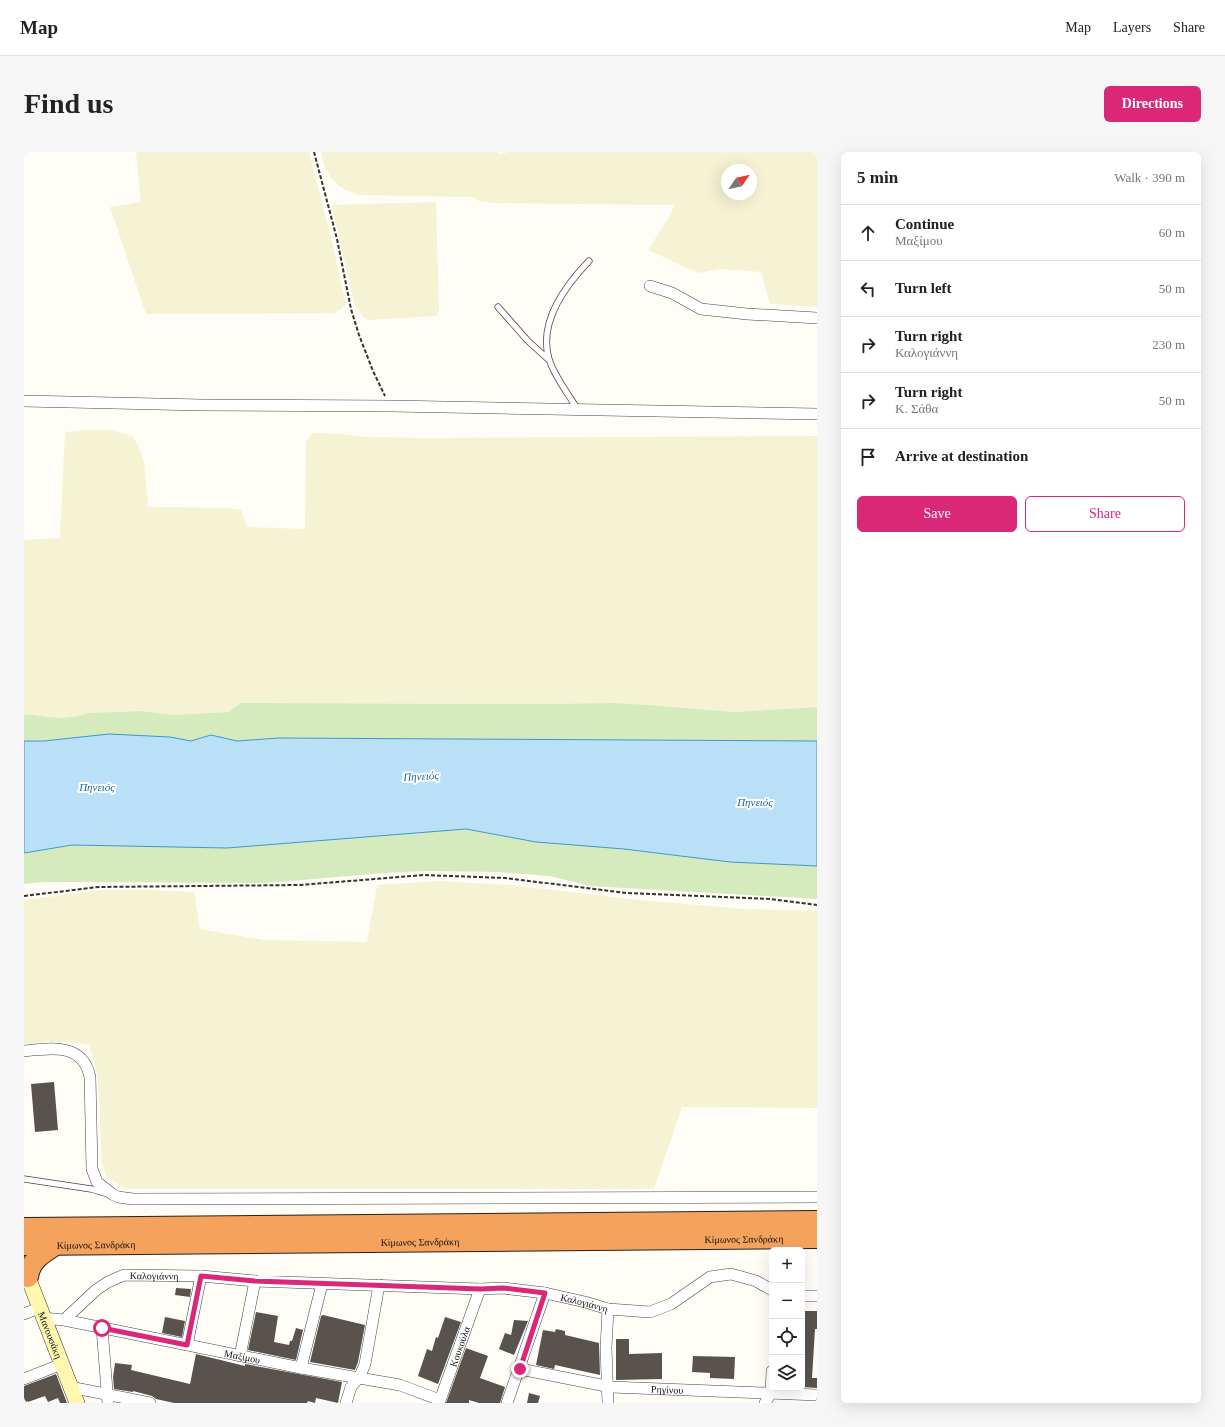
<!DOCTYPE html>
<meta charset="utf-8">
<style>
body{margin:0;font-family:Georgia,serif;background:#f6f6f6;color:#222}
.controls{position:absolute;right:12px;bottom:12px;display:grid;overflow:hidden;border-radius:6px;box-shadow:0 4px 16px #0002}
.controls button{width:36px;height:36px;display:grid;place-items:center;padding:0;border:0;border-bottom:1px solid #e0e0e0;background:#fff;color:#222;font:20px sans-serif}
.compass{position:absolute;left:697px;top:12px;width:36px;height:36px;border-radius:50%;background:#fff;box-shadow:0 4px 16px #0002;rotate:56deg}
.stop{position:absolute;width:12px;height:12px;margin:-9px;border:3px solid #db2777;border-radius:50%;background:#fff}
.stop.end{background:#db2777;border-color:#fff;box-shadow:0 1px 4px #0008}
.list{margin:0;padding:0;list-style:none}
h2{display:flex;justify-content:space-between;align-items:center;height:52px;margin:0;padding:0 16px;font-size:17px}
h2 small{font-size:13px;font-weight:400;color:#767676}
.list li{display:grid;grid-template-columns:26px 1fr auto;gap:12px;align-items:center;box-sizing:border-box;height:56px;padding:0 16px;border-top:1px solid #e0e0e0}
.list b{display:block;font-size:15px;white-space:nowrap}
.list p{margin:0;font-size:13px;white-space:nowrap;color:#767676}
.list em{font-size:13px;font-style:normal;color:#767676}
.actions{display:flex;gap:8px;padding:12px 16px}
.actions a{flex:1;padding:9px 0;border:1px solid #db2777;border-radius:6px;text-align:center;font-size:14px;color:#db2777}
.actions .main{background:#db2777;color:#fff}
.icon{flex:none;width:22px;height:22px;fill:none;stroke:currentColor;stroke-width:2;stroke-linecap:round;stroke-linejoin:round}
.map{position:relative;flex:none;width:793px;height:1251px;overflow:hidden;border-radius:6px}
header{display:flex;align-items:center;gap:24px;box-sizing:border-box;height:56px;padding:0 20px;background:#fff;border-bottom:1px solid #e0e0e0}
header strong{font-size:19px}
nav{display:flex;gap:22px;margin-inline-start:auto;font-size:14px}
.intro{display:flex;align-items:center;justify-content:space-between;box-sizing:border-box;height:96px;padding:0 24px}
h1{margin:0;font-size:28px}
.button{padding:10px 18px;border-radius:6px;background:#db2777;color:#fff;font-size:14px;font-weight:700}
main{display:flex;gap:24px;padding:0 24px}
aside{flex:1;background:#fff;border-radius:6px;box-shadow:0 4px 16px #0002}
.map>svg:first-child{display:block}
.farmland{fill:#f6f3d4;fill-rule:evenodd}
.green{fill:#d5ebbd}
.water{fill:#b9e0f7;stroke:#3f96cf}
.building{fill:#5a524d}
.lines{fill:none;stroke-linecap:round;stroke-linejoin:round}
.lane-casing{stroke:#444;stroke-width:7}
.street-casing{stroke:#444;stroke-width:12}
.secondary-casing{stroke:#333;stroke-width:16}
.highway-casing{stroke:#222;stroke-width:22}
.path{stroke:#333;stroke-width:2;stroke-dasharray:4 2;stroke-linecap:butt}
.lane{stroke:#fff;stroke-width:5.5}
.street{stroke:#fff;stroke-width:11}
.secondary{stroke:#fff6b0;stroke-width:15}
.highway{stroke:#f5a25d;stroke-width:20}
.route{stroke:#db2777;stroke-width:5}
.labels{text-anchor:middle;stroke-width:4;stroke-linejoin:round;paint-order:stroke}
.street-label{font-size:10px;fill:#111;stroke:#fff}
.water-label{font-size:11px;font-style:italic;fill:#1768a6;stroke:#fff}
</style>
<header>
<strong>Map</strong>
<nav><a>Map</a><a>Layers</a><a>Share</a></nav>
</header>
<div class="intro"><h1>Find us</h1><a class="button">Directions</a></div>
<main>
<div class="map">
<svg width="793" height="1251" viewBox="0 0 793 1251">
<rect width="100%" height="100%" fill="#fffdf5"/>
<path class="farmland" d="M 112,0 L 285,0 L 309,94 L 322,153 L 311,161 L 122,162 L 86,55 L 117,50 Z
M 297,0 L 474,0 L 474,2 L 485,0 L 793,0 L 793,155 L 746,152 L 737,120 L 696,117 L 674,121 L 624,98 L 647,62 L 650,53 L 469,51 L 455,49 L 449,45 L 334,43 L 316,35 L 307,26 L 301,15 ZM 703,18 L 727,18 L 727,42 L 703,42 Z
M 412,50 L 415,159 L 412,164 L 344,168 L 339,165 L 331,154 L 307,53 Z
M 66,278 L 89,278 L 109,285 L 115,295 L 120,310 L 124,355 L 206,356 L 217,358 L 223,375 L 281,377 L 282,290 L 288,281 L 316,282 L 344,285 L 401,286 L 793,284 L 793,555 L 710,560 L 626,553 L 589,551 L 519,552 L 216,551 L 205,560 L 150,563 L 117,559 L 65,561 L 54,564 L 37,566 L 0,562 L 0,388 L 36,386 L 41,280 Z
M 415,729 L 487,733 L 615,748 L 721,757 L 793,759 L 793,956 L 658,955 L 630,1037 L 102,1037 L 82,1024 L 78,1011 L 74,929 L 70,910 L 65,893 L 44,890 L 22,890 L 0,893 L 0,748 L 77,738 L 127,738 L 170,740 L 176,777 L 240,788 L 343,790 L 353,733 Z"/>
<path class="green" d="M 216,551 L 519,552 L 589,551 L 626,553 L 710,560 L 793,555 L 793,589 L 255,586 L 213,589 L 187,583 L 167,589 L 146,585 L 0,589 L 0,562 L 37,566 L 54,564 L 65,561 L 117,559 L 150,563 L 205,560 Z
M 442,677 L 512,690 L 600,697 L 706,710 L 793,714 L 793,747 L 565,734 L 526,724 L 472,720 L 404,719 L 360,721 L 243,731 L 64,730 L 20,730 L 0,732 L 0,701 L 48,693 L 203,696 Z"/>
<path class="water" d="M 85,582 L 146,585 L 167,589 L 187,583 L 213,589 L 255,586 L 793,589 L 793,714 L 706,710 L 600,697 L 512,690 L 442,677 L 203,696 L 48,693 L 0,701 L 0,589 L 20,589 Z"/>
<path class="building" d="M 30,930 L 34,978 L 11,980 L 7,932 Z
M 152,1136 L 167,1137 L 166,1145 L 151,1143 Z
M 778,1159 L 793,1159 L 793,1177 L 791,1177 L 788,1226 L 793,1226 L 793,1236 L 778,1235 Z
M 232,1160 L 254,1164 L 250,1190 L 265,1193 L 266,1189 L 268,1189 L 272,1176 L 279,1178 L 272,1208 L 224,1198 Z
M 299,1163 L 341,1173 L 334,1210 L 331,1218 L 286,1210 L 297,1164 Z
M 141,1165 L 161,1169 L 158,1185 L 138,1181 Z
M 421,1165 L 437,1170 L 414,1232 L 394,1224 L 403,1197 L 408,1199 L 412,1185 L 414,1186 Z
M 490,1168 L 504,1169 L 490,1203 L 475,1197 L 481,1181 L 487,1183 Z
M 532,1177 L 541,1179 L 541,1183 L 575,1191 L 576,1223 L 531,1213 L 530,1217 L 512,1213 L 519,1178 L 531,1180 Z
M 592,1187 L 605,1187 L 605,1202 L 638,1201 L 638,1227 L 592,1228 Z
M 442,1196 L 464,1204 L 456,1226 L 481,1235 L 476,1251 L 455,1251 L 445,1248 L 445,1251 L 422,1251 Z
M 172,1202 L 221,1214 L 221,1212 L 318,1230 L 314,1251 L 292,1246 L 291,1251 L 284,1249 L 283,1251 L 150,1251 L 132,1247 L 128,1244 L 109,1239 L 109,1240 L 90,1237 L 89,1225 L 91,1211 L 108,1213 L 107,1218 L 166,1232 Z
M 669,1204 L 711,1205 L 710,1227 L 686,1226 L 686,1221 L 668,1220 Z
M 32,1222 L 43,1251 L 36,1251 L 34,1246 L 24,1250 L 21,1244 L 4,1250 L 4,1249 L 0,1251 L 0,1234 Z
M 505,1241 L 516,1244 L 514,1251 L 503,1251 Z"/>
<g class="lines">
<defs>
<path id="lane" d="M 474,155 L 504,189 L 525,208
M 554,258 C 545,243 530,224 525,207 C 514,170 541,134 565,109
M 0,1027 L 67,1037 L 84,1042"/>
<g id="street">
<path d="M 626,134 L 648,141 L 677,157 L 723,162 L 793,166"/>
<path d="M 0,249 L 178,253 L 367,254 L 793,262"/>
<path d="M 0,899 C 28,896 59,891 66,925 L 68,1017 L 73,1030 L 88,1042 L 94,1045 L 109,1047 L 793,1045"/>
<path d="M 778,1144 L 793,1144"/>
<path d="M 584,1157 L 582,1196 L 584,1251"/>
<path d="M 0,1162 L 15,1156"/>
<path id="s1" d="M 19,1166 L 40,1168 L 277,1216 L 376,1233 L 416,1248"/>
<path id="s2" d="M 40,1168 L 72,1138 L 84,1130 L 100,1123 L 177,1124 L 231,1129 L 456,1137 L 479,1136 L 521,1141 L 561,1150 L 584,1157 L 626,1160 L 647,1152 L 686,1125 L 707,1122 L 732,1129 L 748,1138"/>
<path d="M 78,1176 L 84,1251"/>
<path d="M 163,1193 L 177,1124"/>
<path d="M 216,1204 L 231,1129"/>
<path d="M 277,1216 L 298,1132"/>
<path id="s3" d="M 496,1217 L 587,1235 L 793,1243"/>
<path d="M 0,1227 L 38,1212"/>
<path d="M 46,1235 L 126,1251"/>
<path d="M 322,1251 L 327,1235 L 336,1224 L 341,1212 L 355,1133"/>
<path id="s4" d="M 415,1251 L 456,1137"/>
<path d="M 483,1251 L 521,1141"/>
<path d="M 741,1251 L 747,1241 L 748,1219"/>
</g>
<g id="secondary">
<path id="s5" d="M 0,1115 L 53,1251"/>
</g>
<g id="highway">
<path d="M 0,1076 L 793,1069"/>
<path id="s6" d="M 0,1093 L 793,1086"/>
<path d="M 4,1125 C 6,1108 19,1101 33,1092"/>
</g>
</defs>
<use href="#lane" class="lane-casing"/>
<use href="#street" class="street-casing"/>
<use href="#secondary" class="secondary-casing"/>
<use href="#highway" class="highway-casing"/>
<path class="path" d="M 290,0 L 313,87 L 327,157 L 335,183 L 349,219 L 361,244
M 0,744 L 74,735 L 276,733 L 400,723 L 481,726 L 603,741 L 746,747 L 793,753"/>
<use href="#lane" class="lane"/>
<use href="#street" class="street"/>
<use href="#secondary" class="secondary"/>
<use href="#highway" class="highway"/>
</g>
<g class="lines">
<path class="route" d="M 78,1176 L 163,1193 L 177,1124 L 231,1129 L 456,1137 L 479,1136 L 521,1141 L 496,1217"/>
</g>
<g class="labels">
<g class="street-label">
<text dy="4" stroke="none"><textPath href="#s6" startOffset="720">Κίμωνος Σανδράκη</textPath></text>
<text dy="4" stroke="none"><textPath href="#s6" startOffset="396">Κίμωνος Σανδράκη</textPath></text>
<text dy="4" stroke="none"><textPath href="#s6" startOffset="72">Κίμωνος Σανδράκη</textPath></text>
<text dy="4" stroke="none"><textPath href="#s2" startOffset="106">Καλογιάννη</textPath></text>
<text dy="4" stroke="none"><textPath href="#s2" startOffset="538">Καλογιάννη</textPath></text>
<text dy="4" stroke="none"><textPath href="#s5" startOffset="73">Μανουσάκη</textPath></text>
<text dy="4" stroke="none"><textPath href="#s4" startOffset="60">Κουκούλα</textPath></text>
<text dy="4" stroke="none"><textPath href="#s1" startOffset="203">Μαξίμου</textPath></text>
<text dy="4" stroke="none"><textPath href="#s3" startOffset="149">Ρηγίνου</textPath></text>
</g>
<g class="water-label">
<text transform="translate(397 624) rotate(-3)" y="4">Πηνειός</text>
<text x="73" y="639">Πηνειός</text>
<text x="731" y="654">Πηνειός</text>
</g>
</g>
</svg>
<div class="controls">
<button>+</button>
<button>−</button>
<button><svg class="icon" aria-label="locate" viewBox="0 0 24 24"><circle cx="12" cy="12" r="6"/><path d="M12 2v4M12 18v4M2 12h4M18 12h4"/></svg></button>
<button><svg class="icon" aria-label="layers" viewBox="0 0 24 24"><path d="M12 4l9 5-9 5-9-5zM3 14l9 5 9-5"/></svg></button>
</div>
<svg class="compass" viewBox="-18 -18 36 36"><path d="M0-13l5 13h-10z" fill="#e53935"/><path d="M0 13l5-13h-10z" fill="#767676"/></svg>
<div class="stop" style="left:78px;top:1176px"></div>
<div class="stop end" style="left:496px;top:1217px"></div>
</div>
<aside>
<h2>5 min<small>Walk · 390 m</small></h2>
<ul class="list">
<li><svg class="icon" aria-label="ahead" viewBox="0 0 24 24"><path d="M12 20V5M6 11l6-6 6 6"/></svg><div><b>Continue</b><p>Μαξίμου</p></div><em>60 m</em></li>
<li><svg class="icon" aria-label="left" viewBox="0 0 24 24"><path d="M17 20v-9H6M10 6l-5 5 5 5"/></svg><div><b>Turn left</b></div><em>50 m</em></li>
<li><svg class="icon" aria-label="right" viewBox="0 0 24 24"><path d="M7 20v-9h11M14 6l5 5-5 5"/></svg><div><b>Turn right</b><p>Καλογιάννη</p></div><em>230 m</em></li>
<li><svg class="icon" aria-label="right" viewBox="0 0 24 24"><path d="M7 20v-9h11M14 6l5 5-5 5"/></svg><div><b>Turn right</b><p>Κ. Σάθα</p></div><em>50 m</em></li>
<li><svg class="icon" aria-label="arrive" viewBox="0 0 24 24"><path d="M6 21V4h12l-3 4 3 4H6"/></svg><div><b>Arrive at destination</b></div></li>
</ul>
<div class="actions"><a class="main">Save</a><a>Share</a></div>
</aside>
</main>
